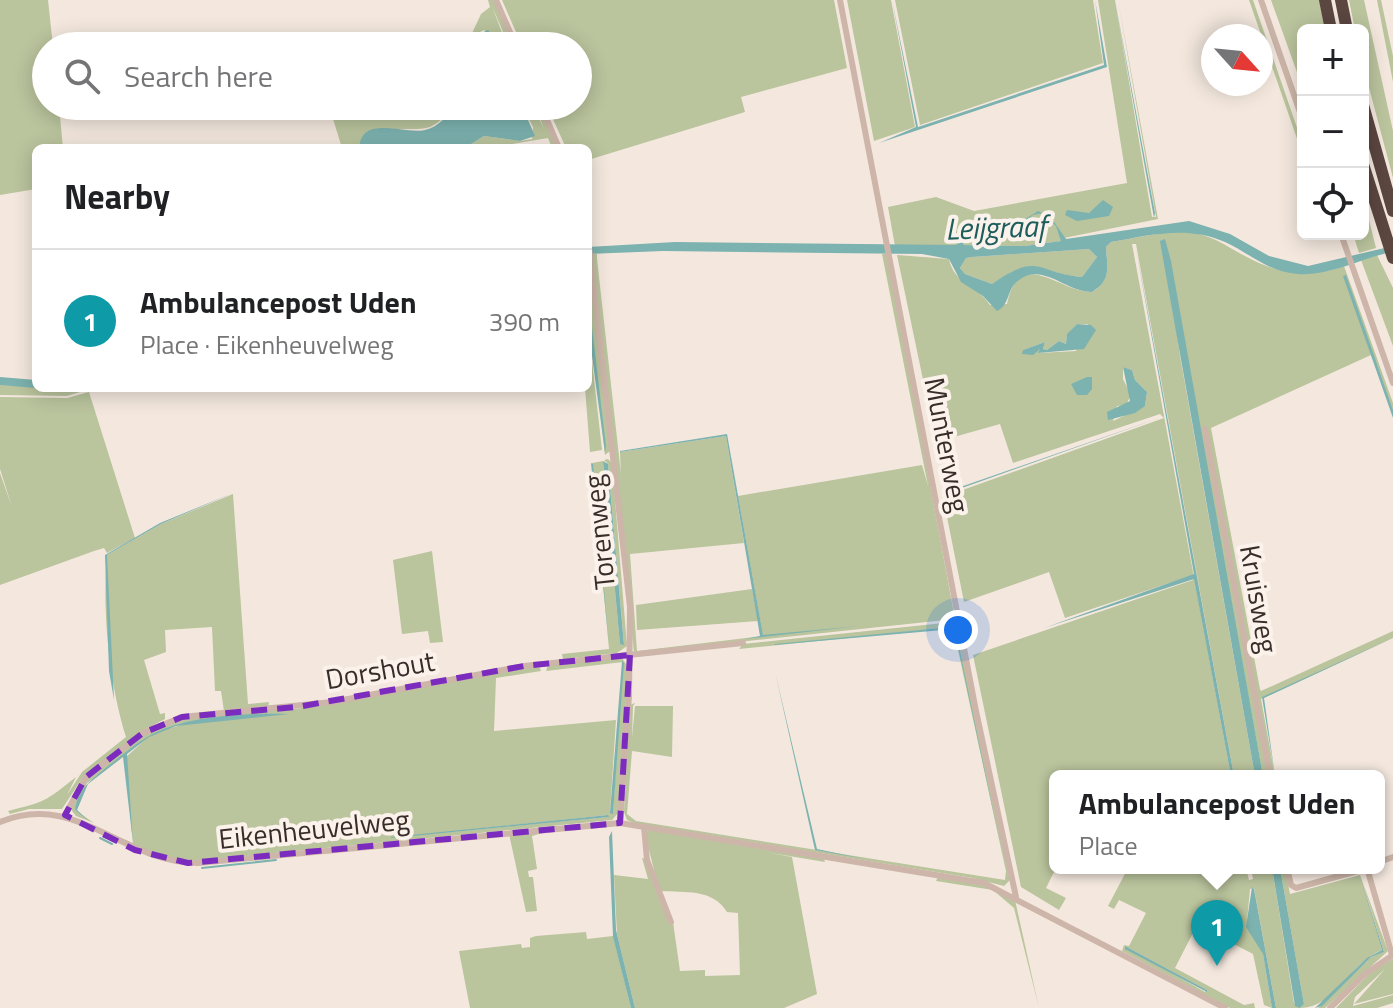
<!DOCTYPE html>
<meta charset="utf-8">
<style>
body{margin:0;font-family:"Titillium Web",sans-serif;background:#f2f2f2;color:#202124}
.controls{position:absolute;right:24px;top:24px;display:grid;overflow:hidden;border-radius:12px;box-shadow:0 4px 20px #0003}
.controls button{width:72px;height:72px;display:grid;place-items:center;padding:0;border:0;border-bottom:2px solid #e0e0e0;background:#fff;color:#202124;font:40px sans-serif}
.compass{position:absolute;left:1201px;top:24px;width:72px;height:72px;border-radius:50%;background:#fff;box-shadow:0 4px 20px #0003;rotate:117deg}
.you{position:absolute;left:958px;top:630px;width:28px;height:28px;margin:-20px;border:6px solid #fff;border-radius:50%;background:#1a73e8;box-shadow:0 0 0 12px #1a73e833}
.badge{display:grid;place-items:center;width:52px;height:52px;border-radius:50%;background:#db2777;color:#fff;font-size:26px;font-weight:700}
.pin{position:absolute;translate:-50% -66px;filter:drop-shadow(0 2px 4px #0008)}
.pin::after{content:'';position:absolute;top:42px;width:28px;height:24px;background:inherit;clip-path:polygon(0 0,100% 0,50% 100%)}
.popup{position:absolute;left:1049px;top:770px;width:336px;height:104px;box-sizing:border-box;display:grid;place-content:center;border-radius:12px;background:#fff;filter:drop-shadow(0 2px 6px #0005);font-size:26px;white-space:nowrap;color:#757577}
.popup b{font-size:30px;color:#202124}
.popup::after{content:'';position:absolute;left:50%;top:100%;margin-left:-16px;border:16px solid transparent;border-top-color:#fff}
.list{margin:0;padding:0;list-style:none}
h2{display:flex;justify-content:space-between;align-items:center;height:104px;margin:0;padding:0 32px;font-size:34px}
h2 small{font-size:26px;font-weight:400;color:#757577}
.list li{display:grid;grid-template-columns:52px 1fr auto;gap:24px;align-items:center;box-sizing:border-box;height:144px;padding:0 32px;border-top:2px solid #e0e0e0}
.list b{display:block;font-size:30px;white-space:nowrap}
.list p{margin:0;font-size:26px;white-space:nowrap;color:#757577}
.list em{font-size:26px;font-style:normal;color:#757577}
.icon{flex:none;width:44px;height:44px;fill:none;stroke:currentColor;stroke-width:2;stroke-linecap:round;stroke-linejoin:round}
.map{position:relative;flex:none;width:1393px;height:1008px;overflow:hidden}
.search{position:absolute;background:#fff;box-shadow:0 4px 20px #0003;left:32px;top:32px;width:560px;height:88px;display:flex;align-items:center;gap:20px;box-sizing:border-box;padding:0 28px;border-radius:44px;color:#757577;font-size:30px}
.panel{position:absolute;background:#fff;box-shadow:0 4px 20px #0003;left:32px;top:144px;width:560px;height:248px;border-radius:12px}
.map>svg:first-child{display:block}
.green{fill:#bac49d;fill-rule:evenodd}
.water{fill:#7cb2af;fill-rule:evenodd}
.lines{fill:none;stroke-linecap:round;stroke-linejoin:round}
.stream{stroke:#7cb2af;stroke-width:2}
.minor{stroke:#cdb6a9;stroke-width:6}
.motorway{stroke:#5b4640;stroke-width:12}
.marked{fill:none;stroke:#7b2cbf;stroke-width:6;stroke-dasharray:16 10;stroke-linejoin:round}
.labels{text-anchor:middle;stroke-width:8;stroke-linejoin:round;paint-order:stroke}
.street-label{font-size:28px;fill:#392d29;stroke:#fbf2eb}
.water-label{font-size:30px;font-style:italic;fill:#1d5d5b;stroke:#fbf2eb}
</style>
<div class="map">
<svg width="1393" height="1008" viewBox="0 0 1393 1008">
<rect width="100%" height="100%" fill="#f4e8de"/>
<path class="green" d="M 0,0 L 48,0 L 53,46 L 46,46 L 46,106 L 59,106 L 63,148 L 36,148 L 36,189 L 0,195 Z
M 488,0 L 494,0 L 514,46 L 509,46 L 492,6 L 507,46 L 498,46 L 497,39 L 484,30 L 480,32 L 477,46 L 466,46 L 481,14 L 490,7 Z
M 502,0 L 834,0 L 847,68 L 741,97 L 745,112 L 588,160 L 588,148 L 566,148 L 547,106 L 578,106 L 578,46 L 522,46 Z
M 847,0 L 891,0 L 915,127 L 874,141 Z
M 895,0 L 1093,0 L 1103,63 L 920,125 Z
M 1098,0 L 1115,0 L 1152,217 L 1156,217 L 1118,0 L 1158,219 L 1064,238 L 1062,235 L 1062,241 L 1025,246 L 963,245 L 964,236 L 957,245 L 895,246 L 888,207 L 936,197 L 974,211 L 1127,183 Z
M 1249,0 L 1253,0 L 1303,145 L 1303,156 Z
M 1271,0 L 1319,0 L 1325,30 L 1303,30 L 1303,89 Z
M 1349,0 L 1364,0 L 1393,131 L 1393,178 L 1363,65 L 1363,30 L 1355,30 Z
M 1377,0 L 1381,0 L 1393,56 L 1393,82 Z
M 329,106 L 455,106 C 431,131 431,129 398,129 C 386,129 371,138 360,142 L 359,148 L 342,148 Z
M 522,106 L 533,106 L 544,129 L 535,106 L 539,106 L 557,148 L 552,148 L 548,138 L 488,148 L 465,148 L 484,136 L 520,141 L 532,139 L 533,127 Z
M 1363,196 L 1376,248 L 1359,253 L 1353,234 L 1363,234 Z
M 1167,232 C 1209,228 1224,247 1259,263 C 1283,274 1320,276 1344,266 L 1393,403 L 1393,410 L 1345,275 L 1371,355 L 1211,428 L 1260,689 L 1261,691 L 1393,631 L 1393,638 L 1261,699 L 1275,776 L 1263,776 L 1165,239 L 1180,356 L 1255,776 L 1234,776 L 1136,244 L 1132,244 L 1231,776 L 1055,776 L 1056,868 L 1046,888 L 1066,898 L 1059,910 L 1021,887 L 973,655 L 1193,580 L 1193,575 L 1065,618 L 1049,572 L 964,602 L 943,497 L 1164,418 L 1160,414 L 1013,463 L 1000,424 L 936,442 L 897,255 L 949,259 C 954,284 978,286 990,305 L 1007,304 C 1019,245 1059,292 1092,292 C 1112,280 1107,266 1106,247 L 1111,242 ZM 1077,324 L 1088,324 L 1076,351 L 1039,353 L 1040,348 L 1026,354 L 1023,350 L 1045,342 L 1043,349 L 1047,350 L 1059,341 L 1066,344 L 1067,335 ZM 1123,367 L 1132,370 L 1135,380 L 1147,392 L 1145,406 L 1113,421 L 1117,406 L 1126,405 L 1131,395 L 1123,379 Z
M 1089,249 L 1097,257 L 1082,277 C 1033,273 1043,252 992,284 L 965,274 L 960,268 L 966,258 L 972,257 Z
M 592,254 L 597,254 L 597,259 L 621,474 L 620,452 L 726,436 L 744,543 L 630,554 L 637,651 L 763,636 L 738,496 L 922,465 L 928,486 L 882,254 L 887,254 L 955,619 L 634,653 Z
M 1377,255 L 1393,288 L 1393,346 L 1361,260 Z
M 588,257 L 610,451 L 605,455 L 588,294 Z
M 588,326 L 602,450 L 590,452 L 585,388 L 588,388 Z
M 0,385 L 93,388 L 67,396 L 0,395 Z
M 89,392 L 135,538 L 107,553 L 104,548 L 94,551 L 0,585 L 0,473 L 12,507 L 0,469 L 0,397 L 67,398 Z
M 608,459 L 612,463 L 627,646 L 617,653 L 563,659 L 562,654 L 609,649 L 592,463 L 603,461 L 620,644 L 624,644 L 608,464 L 604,460 Z
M 233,494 L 248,704 L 229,706 L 269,702 L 268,708 L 224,711 L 221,691 L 215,691 L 212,627 L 165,630 L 166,652 L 144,660 L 160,714 L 165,713 L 165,719 L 142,731 L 83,777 L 62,809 L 29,809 L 10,814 L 8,811 C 46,801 43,803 76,777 L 67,795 L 82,772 L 126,737 C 109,683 102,611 107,555 L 161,524 Z
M 432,551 L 443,642 L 430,643 L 428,631 L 402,634 L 393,560 Z
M 752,589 L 758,621 L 637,630 L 636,605 Z
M 953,622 L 957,624 L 1010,880 L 1004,886 L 973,878 L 634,823 L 627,820 L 624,812 L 630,705 L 635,703 L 633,706 L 632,738 L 635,706 L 673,706 L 672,757 L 632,751 L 627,814 L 636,821 L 1005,880 L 1006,871 L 953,627 L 739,649 L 743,644 Z
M 622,658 L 628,667 L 619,812 L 612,820 L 204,860 C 164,861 136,848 101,830 L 133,843 L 125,758 L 147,738 L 87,783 L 75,810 L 94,823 L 76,816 L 72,811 C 72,780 140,733 167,723 C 211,707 265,713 312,707 C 388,696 462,675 539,666 L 541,671 L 496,678 L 494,731 L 616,720 L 610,812 L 613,813 L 623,662 L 546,671 L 548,665 ZM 288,713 L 184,724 L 161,731 L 178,724 ZM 608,815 L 608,817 L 418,835 L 419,835 Z
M 649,830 L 824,859 L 825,862 L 765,852 L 792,857 L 817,994 L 784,1008 L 635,1008 L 617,934 L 614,875 L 648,879 L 642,858 L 645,859 L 663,909 L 673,922 L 680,971 L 705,970 L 705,976 L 740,975 L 738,913 L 727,912 C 712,888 686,893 659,891 L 645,833 Z
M 549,831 L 532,836 L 537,869 L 528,871 L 529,877 L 533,877 L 537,911 L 526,912 L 509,834 Z
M 1128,868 L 1246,868 L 1249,880 L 1253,879 L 1251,868 L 1272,868 L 1294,1003 L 1300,1008 L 1276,1008 L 1254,888 L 1250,889 L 1247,921 L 1263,954 L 1272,1008 L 1264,1005 L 1253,954 L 1197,925 L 1175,968 L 1244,1005 L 1254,1003 L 1255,1008 L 1230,1008 L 1122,951 L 1124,945 L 1129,946 L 1146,913 L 1119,900 L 1114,909 L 1108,906 ZM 1124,946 L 1125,946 L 1207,990 L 1205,992 Z
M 1280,868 L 1285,868 L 1290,894 L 1360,875 L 1388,951 L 1325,1008 L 1318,1008 L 1371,957 L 1384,952 L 1361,877 L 1382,950 C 1349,963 1335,1008 1300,1008 L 1304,1004 Z
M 938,877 L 986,886 L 1015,900 L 1039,1008 L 1014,908 L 993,890 L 936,881 Z
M 586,932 L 587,939 L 613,936 L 631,1008 L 470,1008 L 459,951 L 521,944 L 522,948 L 530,947 L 530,938 L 536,936 Z
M 1393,959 L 1393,994 L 1354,1004 L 1385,969 L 1355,997 L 1353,1006 L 1393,995 L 1393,1003 L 1377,1008 L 1336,1008 L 1371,972 Z"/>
<path class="water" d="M 892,0 L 918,127 L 1104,65 L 1095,0 L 1107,67 L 879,143 L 916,127 Z
M 1115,0 L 1155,213 L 1154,218 Z
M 488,30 L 498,46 L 477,46 L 477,35 Z
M 455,106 L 522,106 L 535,136 L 520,141 L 484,136 L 465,148 L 359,148 C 362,114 404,135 425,130 C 439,127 446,116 455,106 Z
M 1103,200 L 1113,207 L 1109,216 L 1077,221 L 1065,215 L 1067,210 L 1089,213 Z
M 1038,211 L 1050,216 L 1066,239 L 1189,221 L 1230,234 L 1269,256 L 1308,266 L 1393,246 L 1387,253 C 1358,260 1329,276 1298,274 C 1268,272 1251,254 1225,242 C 1187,225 1150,235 1111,242 L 1106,247 C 1107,267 1112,280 1092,292 C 1066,292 1042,262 1019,280 C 1006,289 1011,304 997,311 L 983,296 L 961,282 L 949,259 L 922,254 L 663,251 L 588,254 L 588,247 L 675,242 L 956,245 L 973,221 L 1019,223 ZM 1043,213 L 1056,226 L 1061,241 L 1025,246 L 963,245 L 966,232 L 985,223 L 1009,226 L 1023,224 L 1033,215 ZM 1089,249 L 1097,257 L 1082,277 C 1035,273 1040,251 992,284 L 965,274 L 960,268 L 966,258 L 972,257 Z
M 1165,239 L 1171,261 L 1263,776 L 1255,776 L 1161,247 L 1160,241 Z
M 1135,243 L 1234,776 L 1231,776 L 1194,579 L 1044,628 L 1194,574 Z
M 1346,275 L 1393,410 L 1393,418 L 1343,276 Z
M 588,294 L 606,446 L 605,453 L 588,326 Z
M 1077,324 L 1091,325 L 1096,330 L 1084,349 L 1038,353 L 1040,349 L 1033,355 L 1022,354 L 1023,350 L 1045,342 L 1043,349 L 1047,350 L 1059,341 L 1066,344 L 1067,334 Z
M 1123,367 L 1132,370 L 1135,380 L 1147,392 L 1145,406 L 1135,413 L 1108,420 L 1107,412 L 1130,401 Z
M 0,377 L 36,380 L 36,388 L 0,385 Z
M 1087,377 L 1092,377 L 1092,389 L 1087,395 L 1077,395 L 1071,384 Z
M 1162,417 L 945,494 L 946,492 Z
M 727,434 L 763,635 L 859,626 L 745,639 L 760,636 L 726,436 L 620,452 L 621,474 L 620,451 Z
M 603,461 L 608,464 L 624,645 L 620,644 Z
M 591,463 L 593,464 L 609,646 Z
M 233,493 L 161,524 L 107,555 L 114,700 L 109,671 L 105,555 L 160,523 Z
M 951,627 L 954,629 L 774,645 L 775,644 Z
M 956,637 L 957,637 L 1006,872 Z
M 1393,638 L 1264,698 L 1275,776 L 1262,697 Z
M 622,661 L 624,663 L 613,814 L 610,813 Z
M 775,672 L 817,849 L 865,859 L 815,850 Z
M 289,714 L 176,726 L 149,737 L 127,754 L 133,843 L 123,757 L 88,784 L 77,810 L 89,821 L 75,810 C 78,789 92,779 108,766 C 124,754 140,739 159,731 C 195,715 250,713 289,714 Z
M 608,815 L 609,817 L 391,838 L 391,837 Z
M 612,831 L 616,930 L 635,1008 L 631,1008 L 613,937 L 609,837 Z
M 1272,868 L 1280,868 L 1304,1004 L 1300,1008 L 1295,1006 Z
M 1360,876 L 1384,952 L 1371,957 L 1322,1006 L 1315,1008 L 1367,958 L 1382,950 Z
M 1252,887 L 1254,889 L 1276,1008 L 1272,1008 L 1263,954 L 1246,927 Z
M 1225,903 L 1235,907 L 1230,927 L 1217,913 L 1218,907 Z
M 1125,946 L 1207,990 L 1207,992 L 1125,949 Z"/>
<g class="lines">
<path class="stream" d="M 100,838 L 112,844
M 202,868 L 276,860"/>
<path class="minor" d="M 496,0 L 516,46
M 840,0 L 976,711 L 1016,897
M 1261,0 L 1303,121
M 541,106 L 559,148
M 1341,234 L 1393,383
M 588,238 L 630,607 L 629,696 L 620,823
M 1205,429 L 1270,776
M 65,815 L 86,777 L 143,733 L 182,717 L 332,702 L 524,666 L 743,643
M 0,822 C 76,790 122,863 198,863 L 620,823 L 984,883 L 1225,1008
M 644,827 L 647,860 L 671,922
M 1379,862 L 1393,857
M 1287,868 L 1291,885 L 1296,888 L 1368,868
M 1367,868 L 1392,955
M 1330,1008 L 1365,974 L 1393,955"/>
<path class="motorway" d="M 1325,0 L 1331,30
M 1341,0 L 1347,30
M 1363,105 L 1393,211
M 1363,164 L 1393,258"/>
</g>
<path class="marked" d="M 630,655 L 620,823 L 188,863 L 135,850 L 65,815 L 86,777 L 143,733 L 182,717 L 297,707 L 524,666 Z"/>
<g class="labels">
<g class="street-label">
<text transform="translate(947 445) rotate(79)" y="10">Munterweg</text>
<text transform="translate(599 532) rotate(-96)" y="10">Torenweg</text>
<text transform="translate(1259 599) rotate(80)" y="10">Kruisweg</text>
<text transform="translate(380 670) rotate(-10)" y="10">Dorshout</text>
<text transform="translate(314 829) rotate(-6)" y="10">Eikenheuvelweg</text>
</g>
<g class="water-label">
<text transform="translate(996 228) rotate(-2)" y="10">Leijgraaf</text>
</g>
</g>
</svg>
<div class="controls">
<button>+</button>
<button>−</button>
<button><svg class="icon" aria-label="locate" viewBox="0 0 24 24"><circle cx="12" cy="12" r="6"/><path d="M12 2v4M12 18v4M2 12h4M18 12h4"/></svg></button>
</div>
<svg class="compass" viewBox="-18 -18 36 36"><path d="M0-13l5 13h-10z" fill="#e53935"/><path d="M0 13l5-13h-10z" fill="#757577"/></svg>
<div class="you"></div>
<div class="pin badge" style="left:1217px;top:966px;background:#0f9aa8">1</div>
<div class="popup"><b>Ambulancepost Uden</b>Place</div>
<div class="search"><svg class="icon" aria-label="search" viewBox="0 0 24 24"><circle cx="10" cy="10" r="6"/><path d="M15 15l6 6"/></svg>Search here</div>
<section class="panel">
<h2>Nearby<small></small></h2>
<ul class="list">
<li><span class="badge" style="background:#0f9aa8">1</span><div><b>Ambulancepost Uden</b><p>Place · Eikenheuvelweg</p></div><em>390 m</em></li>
</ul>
</section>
</div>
